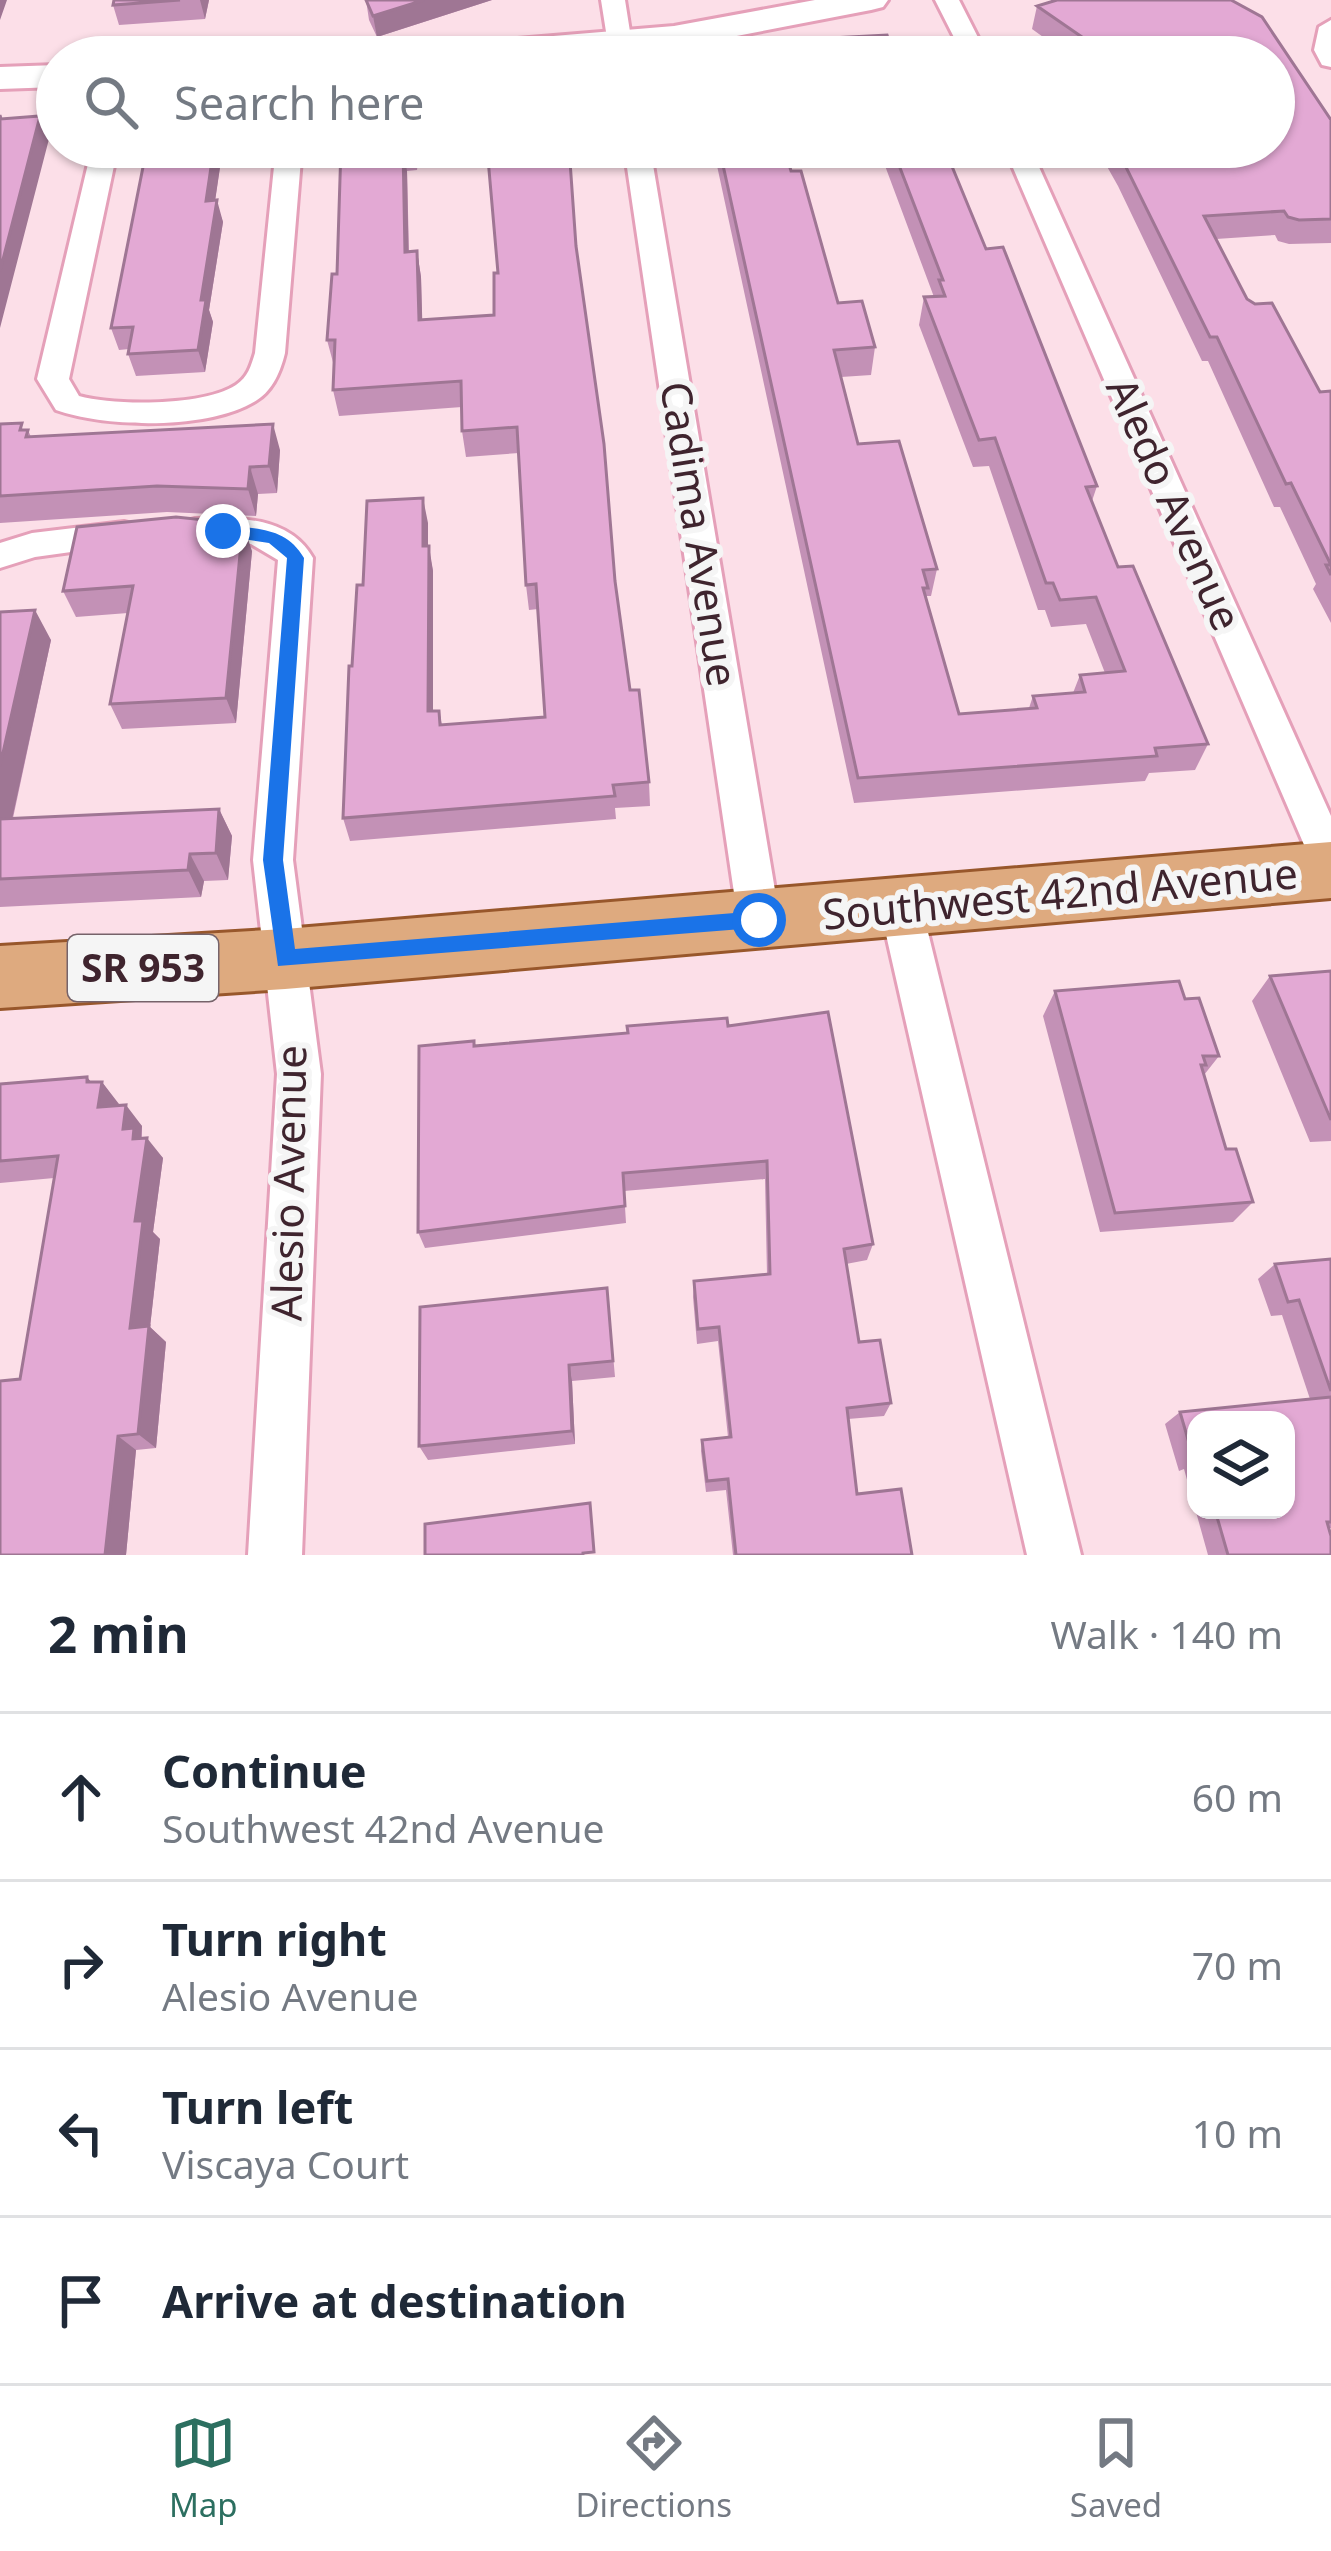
<!DOCTYPE html>
<meta charset="utf-8">
<style>
body{margin:0;font-family:"Noto Sans",sans-serif;background:#f2f2f3;color:#1f2937}
.controls{position:absolute;right:36px;bottom:36px;display:grid;overflow:hidden;border-radius:24px;box-shadow:0 3px 9px #0004}
.controls button{width:108px;height:108px;display:grid;place-items:center;padding:0;border:0;border-bottom:3px solid #e0e1e3;background:#fff;color:#1f2937;font:60px sans-serif}
.stop{position:absolute;width:36px;height:36px;margin:-27px;border:9px solid #1a73e8;border-radius:50%;background:#fff}
.stop.end{background:#1a73e8;border-color:#fff;box-shadow:0 3px 12px #0008}
.list{margin:0;padding:0;list-style:none}
h2{display:flex;justify-content:space-between;align-items:center;height:156px;margin:0;padding:0 48px;font-size:51px}
h2 small{font-size:39px;font-weight:400;color:#747a83}
.list li{display:grid;grid-template-columns:78px 1fr auto;gap:36px;align-items:center;box-sizing:border-box;height:168px;padding:0 48px;border-top:3px solid #e0e1e3}
.list b{display:block;font-size:45px;white-space:nowrap}
.list p{margin:0;font-size:39px;white-space:nowrap;color:#747a83}
.list em{font-size:39px;font-style:normal;color:#747a83}
.icon{flex:none;width:66px;height:66px;fill:none;stroke:currentColor;stroke-width:2;stroke-linecap:round;stroke-linejoin:round}
.map{position:relative;flex:none;width:1331px;height:1555px;overflow:hidden}
.search{position:absolute;background:#fff;box-shadow:0 3px 9px #0004;left:36px;right:36px;top:36px;height:132px;display:flex;align-items:center;gap:30px;box-sizing:border-box;padding:0 42px;border-radius:66px;color:#747a83;font-size:45px}
.sheet{height:828px;background:#fff}
nav{display:flex;justify-content:space-around;align-items:center;box-sizing:border-box;height:168px;border-top:3px solid #e0e1e3;background:#fff;font-size:33px;color:#747a83}
nav a{display:grid;justify-items:center;gap:6px}
nav .on{color:#2c6f60}
.map>svg:first-child{display:block}
.lines{fill:none;stroke-linecap:round;stroke-linejoin:round}
.street-casing{stroke:#e5a0b9;stroke-width:6}
.secondary-casing{stroke:#e5a0b9;stroke-width:6}
.primary-casing{stroke:#98572b;stroke-width:6}
.street{fill:#fff;fill-rule:evenodd}
.secondary{fill:#fff;fill-rule:evenodd}
.primary{fill:#deaa7f;fill-rule:evenodd}
.wall{fill:#c391b6;fill-rule:evenodd}
.shaded-wall{fill:#9f7694}
.building{fill:#e3a9d4;stroke:#9f7694;stroke-width:3}
.route{fill:#1a73e8}
.labels{text-anchor:middle;stroke-width:12;stroke-linejoin:round;paint-order:stroke}
.shield{fill:#f5f5f5;stroke:#76636a;stroke-width:3}
.shield-label{font-size:39px;font-weight:bold;fill:#3f242e}
.street-label{font-size:42px;fill:#3f242e;stroke:#f5f5f5}
</style>
<div class="map">
<svg width="1331" height="1555" viewBox="0 0 1331 1555">
<rect width="100%" height="100%" fill="#fcdfe8"/>
<g class="lines">
<defs>
<path id="street" d="M 601,0 L 625,0 L 634,57 L 610,57 Z
M 935,0 L 959,0 L 988,57 L 964,57 Z
M 1331,20 L 1331,67 L 1322,65 L 1314,50 L 1319,27 Z
M 92,147 L 118,147 L 69,379 L 79,396 C 115,406 204,406 236,385 C 248,377 251,366 255,353 L 276,147 L 302,147 L 285,353 C 281,370 273,390 257,400 C 210,430 107,428 56,410 L 37,379 Z
M 624,147 L 650,147 L 780,920 L 774,933 L 759,938 L 744,933 L 738,920 Z
M 1004,147 L 1030,147 L 1331,816 L 1331,878 L 1317,873 L 1311,861 Z
M 195,519 C 238,517 289,516 313,558 L 293,860 L 321,1074 L 302,1555 L 248,1555 L 277,1074 L 253,860 L 278,560 L 251,544 L 183,540 L 178,531 L 183,522 Z
M 124,522 L 136,525 L 141,534 L 136,543 L 35,557 L 0,568 L 0,543 L 32,533 Z
M 901,890 L 916,895 L 922,908 L 1081,1555 L 1027,1555 L 880,908 L 886,895 Z"/>
<path id="secondary" d="M 815,0 L 888,0 L 883,7 L 871,10 L 674,48 L 562,57 L 414,57 L 419,49 L 432,46 L 674,26 Z
M 57,65 L 57,87 L 0,89 L 0,67 Z"/>
<path id="primary" d="M 1331,842 L 1331,898 L 285,989 L 0,1008 L 0,946 L 285,929 Z"/>
</defs>
<use href="#street" class="street-casing"/>
<use href="#secondary" class="secondary-casing"/>
<use href="#primary" class="primary-casing"/>
<use href="#street" class="street"/>
<use href="#secondary" class="secondary"/>
<use href="#primary" class="primary"/>
</g>
<path class="wall" d="M 114,0 L 209,0 L 205,19 L 119,25 L 113,5 Z
M 366,0 L 492,0 L 377,37 L 369,20 Z
M 1051,0 L 1231,0 L 1331,120 L 1331,243 L 1289,244 L 1278,241 L 1275,235 L 1216,239 L 1247,299 L 1320,392 L 1331,391 L 1331,623 L 1313,589 L 1316,584 L 1280,507 L 1274,507 L 1208,361 L 1202,361 L 1118,186 L 1096,147 L 1274,147 L 1274,57 L 1071,57 L 1032,29 L 1037,6 L 1051,2 Z
M 223,147 L 215,200 L 223,222 L 209,310 L 213,322 L 205,372 L 136,376 L 128,354 L 129,349 L 119,350 L 111,328 Z
M 341,147 L 569,147 L 576,246 L 615,581 L 630,690 L 649,782 L 650,806 L 615,808 L 616,819 L 350,841 L 343,818 L 352,666 L 363,585 L 428,523 L 428,546 L 433,571 L 433,711 L 439,711 L 442,725 L 545,717 L 538,609 L 529,610 L 526,585 L 519,453 L 466,457 L 462,431 L 462,407 L 339,416 L 333,390 L 334,366 L 327,340 L 337,274 ZM 488,159 L 498,273 L 494,315 L 422,320 L 421,277 L 417,251 L 409,252 L 407,171 L 417,170 L 418,162 Z
M 713,147 L 784,147 L 838,303 L 875,347 L 871,375 L 841,377 L 858,444 L 937,569 L 931,596 L 926,596 L 926,598 L 959,714 L 1029,708 L 1033,696 L 1073,693 L 1080,675 L 1105,673 L 1086,624 L 1051,627 L 1045,610 L 1038,610 L 989,466 L 973,467 L 919,325 L 924,297 L 934,297 L 878,147 L 944,147 L 986,249 L 1097,486 L 1092,501 L 1118,567 L 1208,744 L 1195,770 L 1149,773 L 1145,781 L 854,803 Z
M 0,424 L 28,430 L 31,437 L 280,450 L 277,493 L 258,494 L 256,516 L 167,512 L 0,523 Z
M 252,551 L 236,723 L 122,729 L 110,704 L 128,613 L 76,617 L 63,591 Z
M 0,612 L 51,640 L 13,818 L 219,809 L 232,836 L 228,880 L 204,881 L 201,897 L 0,907 Z
M 1331,971 L 1331,1141 L 1310,1142 L 1252,1001 L 1270,976 Z
M 1055,991 L 1185,999 L 1219,1056 L 1204,1075 L 1226,1149 L 1253,1202 L 1233,1222 L 1100,1232 L 1043,1016 Z
M 728,1026 L 873,1244 L 867,1260 L 846,1264 L 859,1342 L 891,1403 L 884,1416 L 848,1419 L 857,1494 L 912,1555 L 733,1555 L 726,1490 L 706,1492 L 701,1451 L 702,1440 L 728,1437 L 718,1341 L 697,1344 L 693,1297 L 694,1281 L 767,1275 L 765,1179 L 624,1191 L 626,1223 L 425,1248 L 418,1232 L 476,1046 Z
M 87,1077 L 91,1082 L 102,1082 L 119,1106 L 142,1126 L 142,1138 L 163,1158 L 153,1232 L 160,1239 L 150,1327 L 166,1342 L 156,1448 L 136,1450 L 126,1555 L 0,1555 L 20,1379 L 54,1178 L 0,1183 L 0,1084 Z
M 1331,1259 L 1331,1528 L 1329,1528 L 1331,1555 L 1208,1555 L 1184,1469 L 1179,1471 L 1165,1424 L 1180,1412 L 1310,1399 L 1282,1315 L 1271,1316 L 1258,1279 L 1275,1264 ZM 1196,1420 L 1286,1510 L 1196,1510 Z
M 607,1288 L 615,1377 L 572,1381 L 575,1444 L 428,1460 L 419,1446 Z"/>
<path class="shaded-wall" d="M 0,0 L 7,0 L 0,20 Z
M 200,0 L 209,0 L 205,19 Z
M 424,0 L 492,0 L 377,37 L 373,16 Z
M 40,116 L 49,139 L 0,328 L 0,271 Z
M 214,147 L 223,147 L 212,222 L 206,201 Z
M 403,147 L 407,171 L 409,278 L 405,252 Z
M 217,200 L 223,222 L 209,310 L 213,322 L 205,372 L 198,350 L 201,300 Z
M 417,251 L 421,277 L 423,346 L 419,320 Z
M 273,424 L 280,450 L 277,493 L 269,466 Z
M 250,467 L 258,494 L 256,516 L 248,489 Z
M 423,498 L 428,523 L 428,571 L 423,546 Z
M 243,524 L 252,551 L 236,723 L 226,698 Z
M 429,546 L 433,571 L 433,735 L 428,711 Z
M 35,610 L 51,640 L 6,847 L 0,837 L 0,766 Z
M 219,809 L 232,836 L 228,880 L 216,853 Z
M 190,854 L 204,881 L 201,897 L 188,870 Z
M 87,1077 L 100,1094 L 102,1082 L 119,1104 L 115,1129 L 98,1107 L 87,1082 Z
M 126,1105 L 142,1126 L 141,1137 L 146,1144 L 147,1138 L 163,1158 L 153,1232 L 160,1239 L 150,1327 L 166,1342 L 156,1448 L 138,1434 L 130,1328 L 135,1221 L 123,1129 Z
M 569,1365 L 572,1381 L 575,1444 L 572,1431 Z
M 118,1436 L 136,1450 L 126,1555 L 105,1555 Z"/>
<path class="building" d="M 114,0 L 180,0 L 113,5 Z
M 366,0 L 424,0 L 373,16 Z
M 1057,0 L 1231,0 L 1262,17 L 1331,120 L 1331,219 L 1299,220 L 1288,217 L 1284,211 L 1204,216 L 1247,299 L 1255,304 L 1272,303 L 1320,392 L 1331,391 L 1331,575 L 1326,565 L 1331,565 L 1291,483 L 1286,484 L 1217,337 L 1210,337 L 1116,147 L 1274,147 L 1274,57 L 1111,57 L 1037,6 Z
M 887,35 L 889,42 L 917,41 L 923,57 L 759,57 L 758,54 L 833,43 L 832,38 Z
M 0,115 L 1,119 L 40,116 L 0,271 Z
M 147,147 L 214,147 L 206,201 L 217,200 L 201,300 L 206,300 L 198,350 L 128,354 L 133,327 L 111,328 Z
M 341,147 L 403,147 L 405,252 L 417,251 L 419,320 L 494,315 L 494,273 L 498,273 L 487,147 L 569,147 L 576,246 L 604,444 L 615,581 L 630,690 L 639,690 L 649,782 L 613,785 L 615,796 L 343,818 L 349,666 L 352,666 L 357,585 L 363,585 L 367,501 L 423,498 L 423,546 L 429,546 L 428,711 L 439,711 L 440,725 L 545,717 L 536,584 L 526,585 L 517,427 L 462,431 L 461,381 L 333,390 L 335,340 L 327,340 L 332,274 L 337,274 Z
M 719,147 L 784,147 L 791,171 L 801,171 L 838,303 L 862,301 L 875,347 L 834,350 L 858,444 L 899,441 L 937,569 L 923,570 L 928,588 L 923,588 L 959,714 L 1037,708 L 1033,696 L 1085,692 L 1080,675 L 1125,671 L 1096,597 L 1060,600 L 1053,583 L 1046,583 L 995,438 L 979,440 L 924,297 L 945,296 L 939,280 L 943,280 L 892,147 L 944,147 L 986,249 L 1003,247 L 1097,486 L 1086,487 L 1118,567 L 1133,566 L 1208,744 L 1155,748 L 1157,756 L 858,778 Z
M 22,423 L 20,430 L 28,430 L 26,437 L 273,424 L 269,466 L 250,467 L 248,489 L 157,486 L 0,496 L 0,424 Z
M 176,517 L 243,524 L 226,698 L 110,704 L 133,586 L 63,591 L 77,527 Z
M 35,610 L 0,766 L 0,612 Z
M 219,809 L 216,853 L 190,854 L 188,870 L 0,879 L 0,819 Z
M 1331,971 L 1331,1120 L 1270,976 Z
M 1179,981 L 1185,999 L 1199,998 L 1219,1056 L 1203,1056 L 1206,1065 L 1201,1065 L 1226,1149 L 1236,1149 L 1253,1202 L 1115,1213 L 1055,991 Z
M 828,1012 L 873,1244 L 844,1249 L 859,1342 L 880,1340 L 891,1403 L 847,1408 L 857,1494 L 901,1489 L 912,1555 L 736,1555 L 728,1479 L 707,1481 L 702,1440 L 731,1437 L 719,1327 L 698,1329 L 694,1281 L 770,1274 L 767,1161 L 623,1173 L 625,1206 L 418,1232 L 419,1046 L 474,1041 L 474,1046 L 628,1033 L 627,1026 L 727,1018 L 728,1026 Z
M 87,1077 L 87,1082 L 102,1082 L 98,1107 L 126,1105 L 123,1129 L 134,1128 L 133,1139 L 147,1138 L 135,1221 L 143,1221 L 130,1328 L 149,1326 L 138,1434 L 118,1436 L 105,1555 L 0,1555 L 0,1381 L 20,1379 L 58,1156 L 0,1161 L 0,1084 Z
M 1331,1259 L 1331,1391 L 1299,1300 L 1288,1302 L 1275,1264 Z
M 607,1288 L 613,1361 L 569,1365 L 572,1431 L 419,1446 L 420,1307 Z
M 1331,1397 L 1331,1522 L 1327,1522 L 1331,1536 L 1331,1555 L 1228,1555 L 1215,1510 L 1286,1510 L 1286,1420 L 1196,1420 L 1196,1459 L 1194,1460 L 1180,1412 Z
M 590,1503 L 594,1552 L 583,1553 L 583,1555 L 425,1555 L 425,1524 Z"/>
<path class="route" d="M 223,525 C 257,529 286,527 304,558 L 283,860 L 295,949 L 759,911 L 769,920 L 766,927 L 278,966 L 263,860 L 287,558 L 269,543 L 217,535 L 217,526 Z"/>
<g class="labels">
<rect class="shield" x="68" y="935" width="150" height="66" rx="9"/>
<g class="shield-label">
<text x="143" y="982">SR 953</text>
</g>
<g class="street-label">
<text transform="translate(1174 504) rotate(66)" y="15">Aledo Avenue</text>
<text transform="translate(699 534) rotate(81)" y="15">Cadima Avenue</text>
<text transform="translate(1060 894) rotate(-5)" y="15">Southwest 42nd Avenue</text>
<text transform="translate(289 1183) rotate(-89)" y="15">Alesio Avenue</text>
</g>
</g>
</svg>
<div class="controls">
<button><svg class="icon" aria-label="layers" viewBox="0 0 24 24"><path d="M12 4l9 5-9 5-9-5zM3 14l9 5 9-5"/></svg></button>
</div>
<div class="stop" style="left:759px;top:920px"></div>
<div class="stop end" style="left:223px;top:531px"></div>
<div class="search"><svg class="icon" aria-label="search" viewBox="0 0 24 24"><circle cx="10" cy="10" r="6"/><path d="M15 15l6 6"/></svg>Search here</div>
</div>
<section class="sheet">
<h2>2 min<small>Walk · 140 m</small></h2>
<ul class="list">
<li><svg class="icon" aria-label="ahead" viewBox="0 0 24 24"><path d="M12 20V5M6 11l6-6 6 6"/></svg><div><b>Continue</b><p>Southwest 42nd Avenue</p></div><em>60 m</em></li>
<li><svg class="icon" aria-label="right" viewBox="0 0 24 24"><path d="M7 20v-9h11M14 6l5 5-5 5"/></svg><div><b>Turn right</b><p>Alesio Avenue</p></div><em>70 m</em></li>
<li><svg class="icon" aria-label="left" viewBox="0 0 24 24"><path d="M17 20v-9H6M10 6l-5 5 5 5"/></svg><div><b>Turn left</b><p>Viscaya Court</p></div><em>10 m</em></li>
<li><svg class="icon" aria-label="arrive" viewBox="0 0 24 24"><path d="M6 21V4h12l-3 4 3 4H6"/></svg><div><b>Arrive at destination</b></div></li>
</ul>
</section>
<nav>
<a class="on"><svg class="icon" aria-label="map" viewBox="0 0 24 24"><path d="M3 6l6-2 6 2 6-2v14l-6 2-6-2-6 2zM9 4v14M15 6v14"/></svg>Map</a>
<a><svg class="icon" aria-label="directions" viewBox="0 0 24 24"><path d="M12 3l9 9-9 9-9-9zM9 14v-3h6M13 9l2 2-2 2"/></svg>Directions</a>
<a><svg class="icon" aria-label="saved" viewBox="0 0 24 24"><path d="M7 4h10v16l-5-4-5 4z"/></svg>Saved</a>
</nav>
